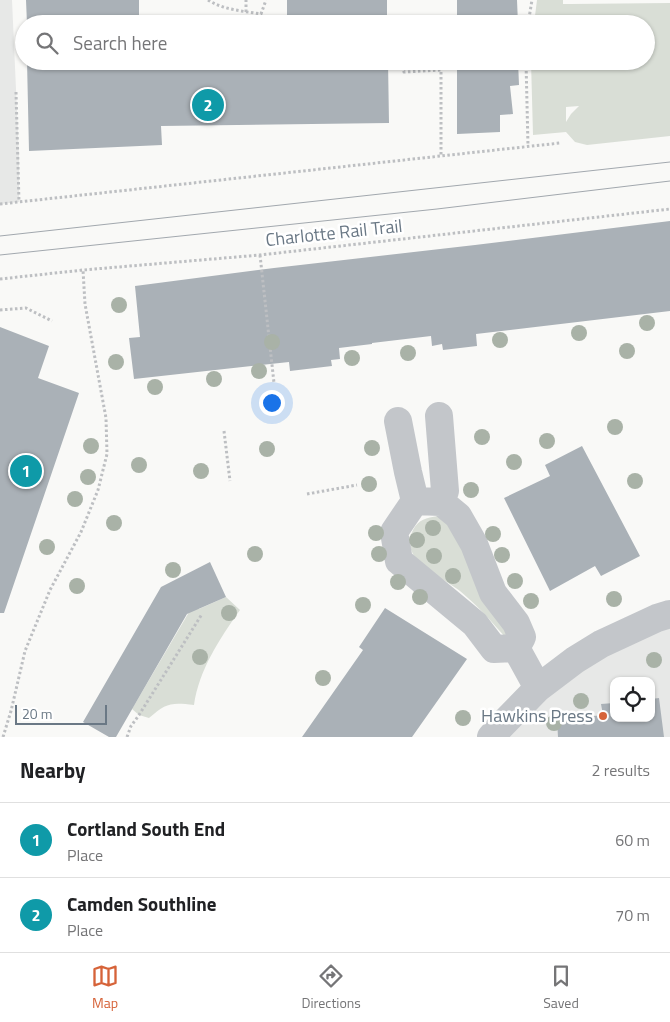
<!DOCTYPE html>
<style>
body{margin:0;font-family:"Titillium Web",sans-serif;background:#f2f2f2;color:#202124}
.controls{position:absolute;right:15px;bottom:15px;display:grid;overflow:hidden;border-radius:10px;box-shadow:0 1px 4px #0004}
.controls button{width:45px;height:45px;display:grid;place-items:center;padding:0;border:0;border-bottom:1px solid #e0e0e0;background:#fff;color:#202124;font:25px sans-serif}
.scale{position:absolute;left:15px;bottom:12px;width:92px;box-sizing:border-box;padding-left:5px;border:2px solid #6a7885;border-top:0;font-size:14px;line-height:18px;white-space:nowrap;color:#6a7885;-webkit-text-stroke:4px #fff;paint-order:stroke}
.you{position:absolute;left:271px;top:402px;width:18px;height:18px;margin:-12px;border:4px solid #fff;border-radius:50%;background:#1a73e8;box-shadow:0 0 0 8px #1a73e833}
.badge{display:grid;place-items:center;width:32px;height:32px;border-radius:50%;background:#d66339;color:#fff;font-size:16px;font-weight:700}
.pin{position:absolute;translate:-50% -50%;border:2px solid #fff;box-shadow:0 1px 5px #0006}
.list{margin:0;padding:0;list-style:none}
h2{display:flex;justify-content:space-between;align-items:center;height:65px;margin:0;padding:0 20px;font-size:21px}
h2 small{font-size:16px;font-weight:400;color:#757577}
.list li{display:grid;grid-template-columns:32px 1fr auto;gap:15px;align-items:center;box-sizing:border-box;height:75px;padding:0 20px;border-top:1px solid #e0e0e0}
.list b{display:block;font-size:19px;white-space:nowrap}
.list p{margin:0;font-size:16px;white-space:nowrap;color:#757577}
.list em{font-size:16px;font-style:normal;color:#757577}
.icon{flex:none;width:28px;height:28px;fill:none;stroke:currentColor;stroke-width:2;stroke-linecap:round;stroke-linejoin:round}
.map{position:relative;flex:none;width:670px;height:737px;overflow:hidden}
.search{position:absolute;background:#fff;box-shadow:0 1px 4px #0004;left:15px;right:15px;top:15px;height:55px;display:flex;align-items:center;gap:12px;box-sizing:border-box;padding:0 18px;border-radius:28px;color:#757577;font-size:19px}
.sheet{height:215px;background:#fff}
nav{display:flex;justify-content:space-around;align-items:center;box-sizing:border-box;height:70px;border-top:1px solid #e0e0e0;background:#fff;font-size:14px;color:#757577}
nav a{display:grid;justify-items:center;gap:2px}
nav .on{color:#d66339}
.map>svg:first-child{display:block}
.built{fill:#e7e8e7;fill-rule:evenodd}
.green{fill:#d9ded6;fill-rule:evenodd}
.building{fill:#aab1b7}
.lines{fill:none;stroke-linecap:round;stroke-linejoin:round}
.path{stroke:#bdbfc2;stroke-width:3;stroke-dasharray:2.5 2.5;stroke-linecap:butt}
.minor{stroke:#c3c6ca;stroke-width:28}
.tram{stroke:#a2a8ae;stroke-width:1}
.tree{fill:#a9b2a7}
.poi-dot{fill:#d66339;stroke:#fff;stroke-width:2}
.labels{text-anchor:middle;stroke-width:5;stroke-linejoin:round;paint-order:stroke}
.street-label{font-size:18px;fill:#6a7885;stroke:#fff}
.poi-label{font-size:18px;fill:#6a7885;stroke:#fff;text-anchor:end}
</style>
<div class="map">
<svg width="670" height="737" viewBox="0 0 670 737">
<rect width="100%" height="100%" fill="#f9f9f7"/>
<path class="built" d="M 0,0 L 12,0 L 19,156 L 19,202 L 0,204 Z
M 670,624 L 670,737 L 505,737 L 573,673 ZM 614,681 L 651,681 L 651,718 L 614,718 Z"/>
<path class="green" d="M 537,0 L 563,0 L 563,4 L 570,4 L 670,3 L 670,136 L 587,145 L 575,142 L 566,132 L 533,135 L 531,61 L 646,61 L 646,24 L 533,24 L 535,16 ZM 579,106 L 571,114 L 566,122 L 566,107 Z
M 438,516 L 449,521 L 512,632 L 506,638 C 492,622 477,605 460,591 C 443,577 397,560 413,530 C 419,519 426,518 438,516 Z
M 226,597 L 240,610 C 220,638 199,670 194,705 C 171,702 166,703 149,718 L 139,715 L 132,709 L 195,602 L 199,609 Z"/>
<path class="building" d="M 26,0 L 139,0 L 139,23 L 287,20 L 287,0 L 387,0 L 387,24 L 27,24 Z
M 457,0 L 517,0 L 518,24 L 457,24 Z
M 27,61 L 388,61 L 389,123 L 161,126 L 162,145 L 29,151 Z
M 457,61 L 518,61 L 519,85 L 510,86 L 513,114 L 500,115 L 500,132 L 457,134 Z
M 670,221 L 670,311 L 476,334 L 477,346 L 443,350 L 442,344 L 432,346 L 431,336 L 372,343 L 372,344 L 339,348 L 340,359 L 331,360 L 332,366 L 290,371 L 289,362 L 134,379 L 129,338 L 140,337 L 135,286 L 274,268 L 475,245 Z
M 0,327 L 49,346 L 38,378 L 79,393 L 4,613 L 0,613 Z
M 582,446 L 640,556 L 601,576 L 595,566 L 550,591 L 504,498 L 550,476 L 545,465 Z
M 210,562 L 226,597 L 187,614 L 116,737 L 109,737 L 83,722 L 161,587 Z
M 385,608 L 467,659 L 412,737 L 302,737 L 363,650 L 359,647 Z
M 659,698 L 664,737 L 558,737 L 557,720 L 603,715 L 601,704 L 614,703 L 614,718 L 651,718 L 651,699 Z"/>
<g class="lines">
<path class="path" d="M 208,0 C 224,10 243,11 261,14 L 266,0
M 246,12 L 246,0
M 416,20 L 416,24
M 528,24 L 532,0
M 403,61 L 404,72 L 441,70 L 441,156
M 526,61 L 528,146
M 16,92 L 19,202
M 0,204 L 560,143
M 260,255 L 274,383
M 0,279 L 83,270 L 260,255 L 670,209
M 0,310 L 26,308 L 52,321
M 224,431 L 230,481
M 307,494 L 357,485
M 3,737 L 11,711 L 25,651 L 50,590 L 81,532 L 98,490 L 107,454 L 106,418 L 85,304 L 83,270
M 127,737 L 131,726 L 139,715 L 202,614"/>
<path class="minor" d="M 439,416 L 445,491 L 441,502
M 398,421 L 408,472 L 415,501
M 415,501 L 441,502 L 458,516 L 474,544 L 493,593 L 516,623 L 522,637 L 516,648 L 494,649 L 475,624 L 399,561 L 394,532 Z
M 516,648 L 538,688
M 491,737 L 497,730 L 538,688 L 575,660 L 601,644 L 657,618 L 670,614"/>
<path class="tram" d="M 0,236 L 670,162
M 0,255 L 437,209 L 670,181"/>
</g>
<g class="tree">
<circle cx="119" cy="305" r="8"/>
<circle cx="647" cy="323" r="8"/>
<circle cx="579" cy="333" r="8"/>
<circle cx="500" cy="340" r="8"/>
<circle cx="272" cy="342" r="8"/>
<circle cx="627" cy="351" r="8"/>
<circle cx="408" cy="353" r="8"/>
<circle cx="352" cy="358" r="8"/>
<circle cx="116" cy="362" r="8"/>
<circle cx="259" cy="371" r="8"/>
<circle cx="214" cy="379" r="8"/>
<circle cx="155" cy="387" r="8"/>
<circle cx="615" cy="427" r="8"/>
<circle cx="482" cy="437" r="8"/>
<circle cx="547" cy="441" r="8"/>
<circle cx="91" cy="446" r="8"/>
<circle cx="372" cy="448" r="8"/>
<circle cx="267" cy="449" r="8"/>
<circle cx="514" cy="462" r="8"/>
<circle cx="139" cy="465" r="8"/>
<circle cx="201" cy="471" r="8"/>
<circle cx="88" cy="477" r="8"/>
<circle cx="635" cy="481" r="8"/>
<circle cx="369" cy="484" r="8"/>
<circle cx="471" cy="490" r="8"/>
<circle cx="75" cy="499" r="8"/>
<circle cx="114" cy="523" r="8"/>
<circle cx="433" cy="528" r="8"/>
<circle cx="376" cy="533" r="8"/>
<circle cx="493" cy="534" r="8"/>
<circle cx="417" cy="540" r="8"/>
<circle cx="47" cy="547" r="8"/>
<circle cx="255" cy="554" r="8"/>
<circle cx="379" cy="554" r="8"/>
<circle cx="502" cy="555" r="8"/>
<circle cx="434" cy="556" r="8"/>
<circle cx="173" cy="570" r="8"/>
<circle cx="453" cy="576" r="8"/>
<circle cx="515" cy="581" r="8"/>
<circle cx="398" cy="582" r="8"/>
<circle cx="77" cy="586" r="8"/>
<circle cx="420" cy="597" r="8"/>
<circle cx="614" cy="599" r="8"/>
<circle cx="531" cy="601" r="8"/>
<circle cx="363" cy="605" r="8"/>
<circle cx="229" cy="613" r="8"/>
<circle cx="200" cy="657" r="8"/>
<circle cx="654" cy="660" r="8"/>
<circle cx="323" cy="678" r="8"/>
<circle cx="581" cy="701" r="8"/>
<circle cx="463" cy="718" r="8"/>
<circle cx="554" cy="723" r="8"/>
</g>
<circle class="poi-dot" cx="603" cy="716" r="5"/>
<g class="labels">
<g class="street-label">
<text transform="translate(334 233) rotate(-6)" y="6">Charlotte Rail Trail</text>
</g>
<g class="poi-label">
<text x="593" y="722">Hawkins Press</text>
</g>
</g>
</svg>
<div class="controls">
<button><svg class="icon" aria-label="locate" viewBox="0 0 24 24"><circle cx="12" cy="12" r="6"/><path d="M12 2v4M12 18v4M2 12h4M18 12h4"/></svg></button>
</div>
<div class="scale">20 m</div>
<div class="you"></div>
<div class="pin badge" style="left:26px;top:471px;background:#0f9aa8">1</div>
<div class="pin badge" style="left:208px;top:105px;background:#0f9aa8">2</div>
<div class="search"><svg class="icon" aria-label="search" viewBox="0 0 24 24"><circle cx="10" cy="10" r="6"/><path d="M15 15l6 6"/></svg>Search here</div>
</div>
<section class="sheet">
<h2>Nearby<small>2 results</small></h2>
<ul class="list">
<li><span class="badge" style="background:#0f9aa8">1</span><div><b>Cortland South End</b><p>Place</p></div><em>60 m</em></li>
<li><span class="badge" style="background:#0f9aa8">2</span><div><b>Camden Southline</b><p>Place</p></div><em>70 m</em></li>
</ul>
</section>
<nav>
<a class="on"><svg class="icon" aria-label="map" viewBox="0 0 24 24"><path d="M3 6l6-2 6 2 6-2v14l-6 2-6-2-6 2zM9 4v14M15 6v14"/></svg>Map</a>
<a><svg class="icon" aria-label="directions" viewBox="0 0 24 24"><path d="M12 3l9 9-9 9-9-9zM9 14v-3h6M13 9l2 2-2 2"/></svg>Directions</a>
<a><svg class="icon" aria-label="saved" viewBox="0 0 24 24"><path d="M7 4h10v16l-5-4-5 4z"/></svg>Saved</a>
</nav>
